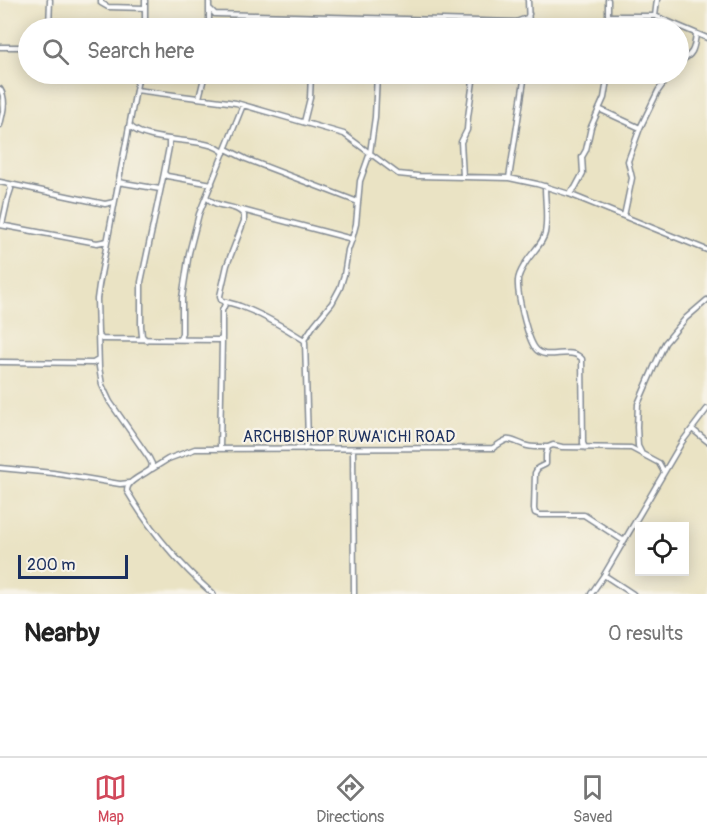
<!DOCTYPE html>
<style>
body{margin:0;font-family:Pangolin,sans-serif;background:#f6f6f6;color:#222}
.controls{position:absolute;right:18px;bottom:18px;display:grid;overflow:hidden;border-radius:0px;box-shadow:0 3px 15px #0003}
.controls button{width:54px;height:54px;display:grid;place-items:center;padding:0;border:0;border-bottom:2px solid #e0e0e0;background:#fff;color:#222;font:30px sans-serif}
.scale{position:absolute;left:18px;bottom:15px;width:110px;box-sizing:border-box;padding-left:6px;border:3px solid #1b2f5e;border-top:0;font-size:16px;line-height:21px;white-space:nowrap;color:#1b2f5e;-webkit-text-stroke:4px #f7f3e8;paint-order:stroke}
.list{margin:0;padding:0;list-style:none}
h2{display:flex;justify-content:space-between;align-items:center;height:78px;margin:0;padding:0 24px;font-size:26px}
h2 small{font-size:20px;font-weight:400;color:#767676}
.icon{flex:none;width:33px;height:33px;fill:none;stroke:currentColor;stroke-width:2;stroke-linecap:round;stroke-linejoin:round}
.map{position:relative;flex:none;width:707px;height:594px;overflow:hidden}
.search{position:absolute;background:#fff;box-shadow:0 3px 15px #0003;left:18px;right:18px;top:18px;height:66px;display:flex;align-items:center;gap:15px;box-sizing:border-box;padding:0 21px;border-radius:33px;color:#767676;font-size:22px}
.sheet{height:162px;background:#fff}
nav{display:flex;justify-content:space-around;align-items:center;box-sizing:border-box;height:84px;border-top:2px solid #e0e0e0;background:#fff;font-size:16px;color:#767676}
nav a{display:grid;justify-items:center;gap:3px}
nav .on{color:#d1495b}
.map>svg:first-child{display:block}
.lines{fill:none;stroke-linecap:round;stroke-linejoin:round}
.street-casing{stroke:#828991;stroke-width:7}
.street{stroke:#fff;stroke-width:4}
.labels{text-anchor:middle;stroke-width:4.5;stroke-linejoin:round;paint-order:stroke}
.street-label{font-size:16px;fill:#1b2f5e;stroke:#f7f3e8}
</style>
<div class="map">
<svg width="707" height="594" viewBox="0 0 707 594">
<rect width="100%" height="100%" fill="#f7f3e8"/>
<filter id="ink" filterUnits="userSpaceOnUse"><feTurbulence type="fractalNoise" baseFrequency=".0167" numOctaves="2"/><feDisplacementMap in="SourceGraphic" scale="12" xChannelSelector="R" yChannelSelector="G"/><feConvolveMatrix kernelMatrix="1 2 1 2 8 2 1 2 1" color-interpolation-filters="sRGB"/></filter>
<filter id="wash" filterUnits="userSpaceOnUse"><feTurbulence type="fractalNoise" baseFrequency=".008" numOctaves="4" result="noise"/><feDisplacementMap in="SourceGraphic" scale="24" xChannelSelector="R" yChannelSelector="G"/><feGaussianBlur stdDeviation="1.35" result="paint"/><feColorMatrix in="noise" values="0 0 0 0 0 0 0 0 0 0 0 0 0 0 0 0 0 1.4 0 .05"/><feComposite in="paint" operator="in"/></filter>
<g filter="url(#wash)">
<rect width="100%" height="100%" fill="#eae3c4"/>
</g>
<g filter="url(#ink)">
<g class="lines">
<defs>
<path id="street" d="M 101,0 L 101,3 L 108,7 L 145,8
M 528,0 L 529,28
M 210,9 L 215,14 L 516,22 L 527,18 L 529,14
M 283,16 L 283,28
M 608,16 L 655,16 L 707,38
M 655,16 L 657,0
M 49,28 L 50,0
M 145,28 L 145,0
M 209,28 L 209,0
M 344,28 L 347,18
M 608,28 L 608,0
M 0,47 L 28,47
M 678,62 C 694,55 694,49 696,34
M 139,74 L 99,285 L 97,299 L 99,367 L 102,385 L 110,402 L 149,458 L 152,464 L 151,469 C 143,476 127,480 127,491 C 150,530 179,564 213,594
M 589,74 L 600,75 L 604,74
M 0,89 C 7,100 3,112 0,125
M 136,90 L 236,103 L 344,134 L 398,174 L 418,176 L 509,178 L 537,184 L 569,194 L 707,250
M 199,98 L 205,74
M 599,109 L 640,128
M 304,122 L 310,98 L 311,74
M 130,126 C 149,145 211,136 224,153
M 169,139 L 169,147 L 164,173 L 167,176 L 212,184
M 226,149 L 246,159 L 358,202
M 463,176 L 461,142 L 467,130 L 468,117 L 474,74
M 509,178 L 525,74
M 0,182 L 105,204 L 114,202
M 118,182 L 160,189
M 545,186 C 545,202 548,217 545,233 C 543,244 531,253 525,264 C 522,269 518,275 518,281 C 517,294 527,337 535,348 C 546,363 570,345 582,359 L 583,443 L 585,448
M 569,194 L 575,188 L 583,173 L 582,157 L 586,150 L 591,127 L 604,98 L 608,74
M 206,197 C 219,210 235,203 244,215 L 244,221 L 227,265 L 220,296 L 221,300 C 227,303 233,303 240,306 C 262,314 284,327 304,340 L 305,342 L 308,440 L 304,449
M 242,210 L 352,239
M 624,216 L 632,178 L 628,161 L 640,128 L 658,91 L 670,74
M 0,225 L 97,243 L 107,241
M 2,225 L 8,198 L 11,189 L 9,184
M 99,336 L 102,339 L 220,340 L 222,338 L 222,311 L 226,302
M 180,339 L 182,333 L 182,298 L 189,253 L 199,214 L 243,105
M 146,340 L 142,336 L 141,326 L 141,282 L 164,173
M 304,340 L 314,325 L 332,303 L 340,288 L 344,275 L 348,250 L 352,239 L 356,224 L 360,181 L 370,153 L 375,117 L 377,74
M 0,362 L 93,363 L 98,360
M 692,429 L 707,441
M 220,449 L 222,339
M 353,449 L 354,594
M 641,452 L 638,446 L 637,427 L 638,404 L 654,367 L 665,343 L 686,318 L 707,300
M 0,468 L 53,473 L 120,484 L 129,483
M 152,469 L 168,459 L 195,449 L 493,448 C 510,437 506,438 524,445 C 531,448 541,447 548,447
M 624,541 L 584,515 L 540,515 L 535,513 L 534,509 L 535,473 L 538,468 L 546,464 L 546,455 L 548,447 L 553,445 L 562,447 L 631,448 L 659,463 L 664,472
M 604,575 L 633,594
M 591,594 L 604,575 L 682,442 L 707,409"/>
</defs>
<use href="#street" class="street-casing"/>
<use href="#street" class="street"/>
</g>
</g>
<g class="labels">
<g class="street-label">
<text x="349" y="442">ARCHBISHOP RUWA'ICHI ROAD</text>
</g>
</g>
</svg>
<div class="controls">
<button><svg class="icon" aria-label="locate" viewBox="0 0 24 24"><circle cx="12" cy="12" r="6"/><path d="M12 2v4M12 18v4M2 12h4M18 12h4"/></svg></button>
</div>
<div class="scale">200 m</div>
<div class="search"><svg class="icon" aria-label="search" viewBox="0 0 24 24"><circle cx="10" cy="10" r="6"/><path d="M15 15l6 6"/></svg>Search here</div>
</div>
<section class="sheet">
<h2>Nearby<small>0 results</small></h2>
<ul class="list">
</ul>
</section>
<nav>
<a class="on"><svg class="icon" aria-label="map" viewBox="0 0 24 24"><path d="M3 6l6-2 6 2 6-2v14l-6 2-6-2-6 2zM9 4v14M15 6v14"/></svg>Map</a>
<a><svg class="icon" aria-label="directions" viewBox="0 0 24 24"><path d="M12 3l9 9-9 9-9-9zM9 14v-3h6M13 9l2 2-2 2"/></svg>Directions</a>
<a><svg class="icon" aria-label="saved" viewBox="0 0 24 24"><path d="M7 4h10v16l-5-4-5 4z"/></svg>Saved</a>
</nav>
